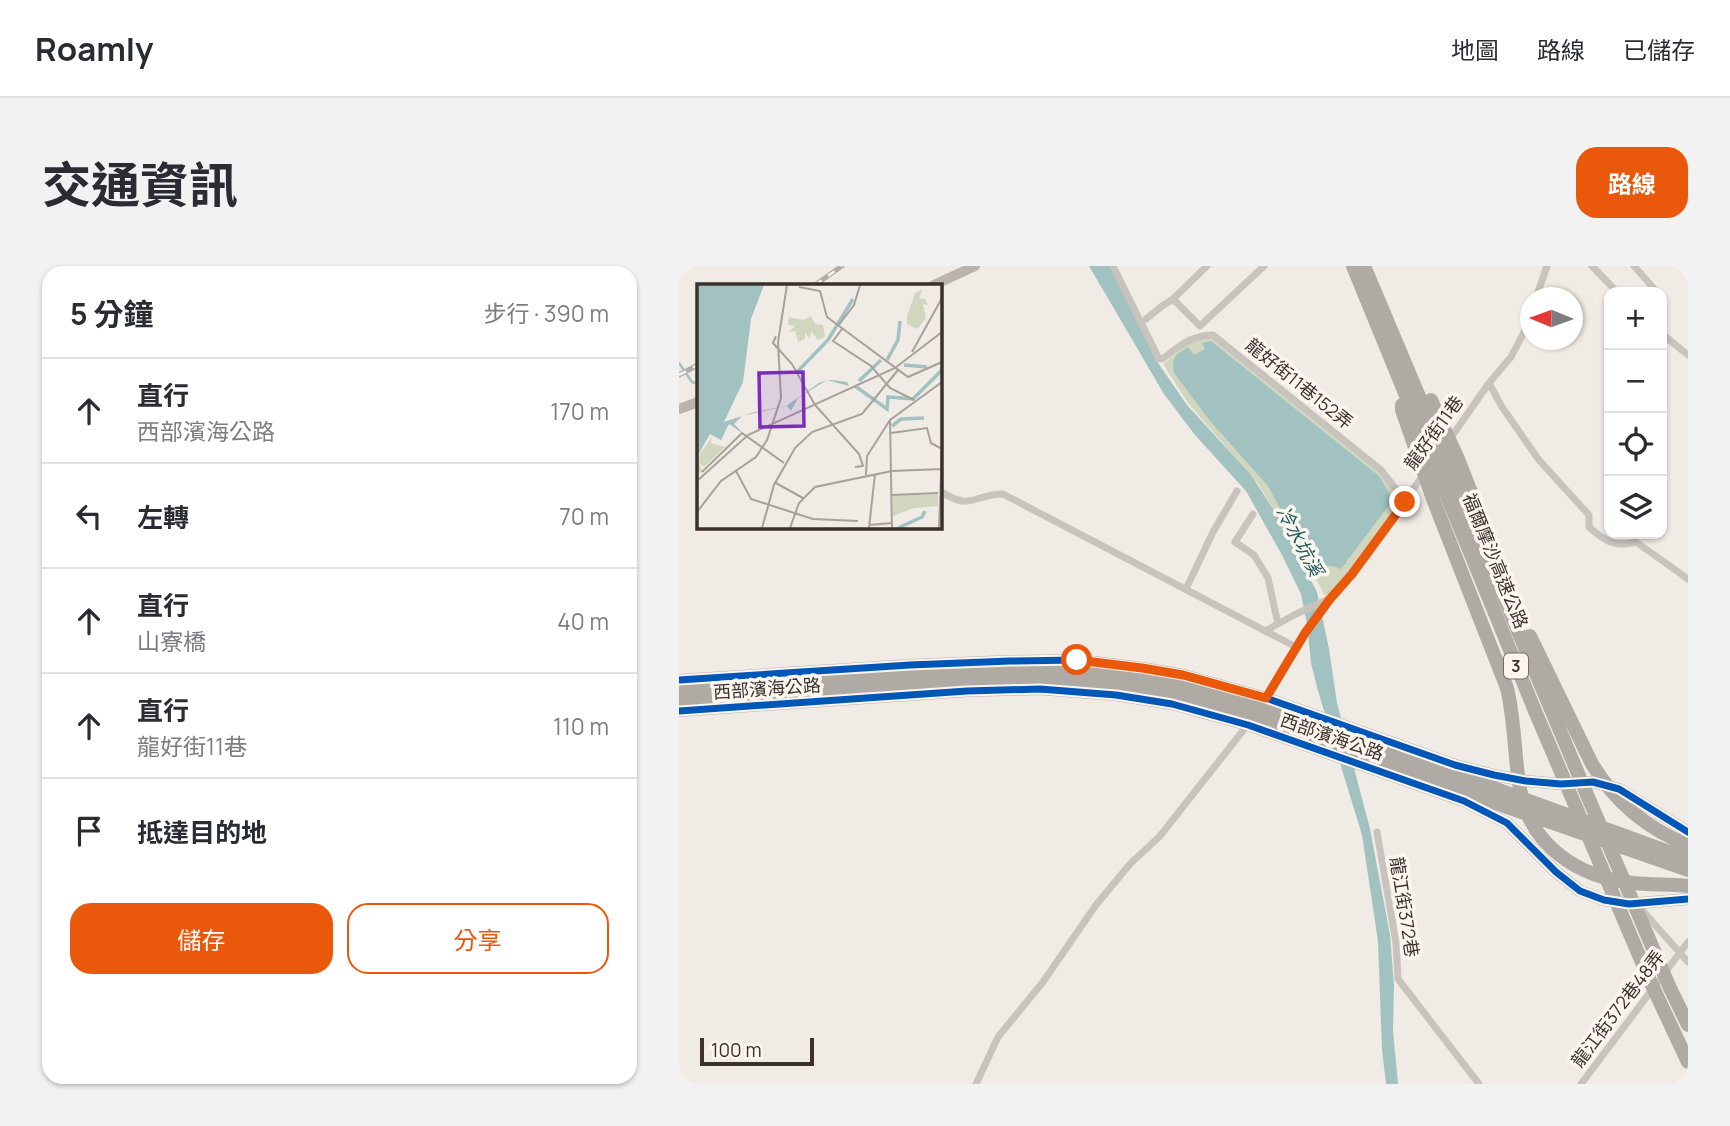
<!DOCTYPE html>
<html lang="zh-TW">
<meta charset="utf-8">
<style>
body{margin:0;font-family:Manrope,"Noto Sans TC",sans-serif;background:#f2f2f3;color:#2b2b33}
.controls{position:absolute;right:21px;top:21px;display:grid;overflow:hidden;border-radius:14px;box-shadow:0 2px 5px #0004}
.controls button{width:63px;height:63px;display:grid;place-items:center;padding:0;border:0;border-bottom:2px solid #e1e1e2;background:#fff;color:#2b2b33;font:35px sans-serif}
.compass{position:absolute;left:841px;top:21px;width:63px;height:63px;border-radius:50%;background:#fff;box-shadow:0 2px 5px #0004;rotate:271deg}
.scale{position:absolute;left:21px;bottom:18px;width:114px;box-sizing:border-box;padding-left:7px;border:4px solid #3b302b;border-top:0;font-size:19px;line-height:24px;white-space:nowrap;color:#3b302b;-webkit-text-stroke:5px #fbf5ee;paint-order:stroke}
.stop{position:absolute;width:21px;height:21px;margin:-16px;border:5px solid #ea580c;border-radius:50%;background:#fff}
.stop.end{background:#ea580c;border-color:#fff;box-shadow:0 2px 7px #0008}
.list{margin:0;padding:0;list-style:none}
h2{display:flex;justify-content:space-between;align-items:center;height:91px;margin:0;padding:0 28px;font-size:30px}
h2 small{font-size:23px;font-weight:400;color:#7c7c81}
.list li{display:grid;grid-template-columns:46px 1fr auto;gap:21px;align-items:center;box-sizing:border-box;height:105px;padding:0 28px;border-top:2px solid #e1e1e2}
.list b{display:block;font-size:26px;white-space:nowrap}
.list p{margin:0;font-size:23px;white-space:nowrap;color:#7c7c81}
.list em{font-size:23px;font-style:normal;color:#7c7c81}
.actions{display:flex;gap:14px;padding:21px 28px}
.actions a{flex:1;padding:16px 0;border:2px solid #ea580c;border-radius:21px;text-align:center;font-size:24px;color:#ea580c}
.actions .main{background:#ea580c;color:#fff}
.icon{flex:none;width:38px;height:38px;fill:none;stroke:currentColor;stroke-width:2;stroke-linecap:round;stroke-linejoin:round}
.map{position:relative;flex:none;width:1009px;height:818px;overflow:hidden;border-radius:21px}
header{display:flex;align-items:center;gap:42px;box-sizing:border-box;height:98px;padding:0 35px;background:#fff;border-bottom:2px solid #e1e1e2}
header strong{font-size:33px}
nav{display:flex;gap:38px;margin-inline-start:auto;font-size:24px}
.intro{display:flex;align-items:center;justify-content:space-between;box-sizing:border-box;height:168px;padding:0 42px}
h1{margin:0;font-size:49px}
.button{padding:18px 32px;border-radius:21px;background:#ea580c;color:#fff;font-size:24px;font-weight:700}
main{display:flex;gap:42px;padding:0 42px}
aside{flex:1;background:#fff;border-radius:21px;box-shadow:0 2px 5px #0004}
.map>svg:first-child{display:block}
.green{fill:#d1d6bf}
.water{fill:#a1c2c1}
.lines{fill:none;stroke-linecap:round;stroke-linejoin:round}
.stream{stroke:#a1c2c1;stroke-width:2.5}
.street{stroke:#c9c3be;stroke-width:7}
.secondary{stroke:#bab3ae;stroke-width:10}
.primary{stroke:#b8b1ad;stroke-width:12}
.highway{stroke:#afaaa4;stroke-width:14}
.rail-casing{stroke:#b1aca8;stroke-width:5}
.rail{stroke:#fbf5ee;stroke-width:2.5;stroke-dasharray:8;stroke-linecap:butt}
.cycleway-casing{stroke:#fbf5ee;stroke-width:11}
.cycleway{stroke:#0057b8;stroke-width:7}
.route{stroke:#ea580c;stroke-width:9}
.labels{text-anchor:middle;stroke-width:7;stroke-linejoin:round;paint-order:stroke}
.shield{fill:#fbf5ee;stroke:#756b66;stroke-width:2}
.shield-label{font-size:16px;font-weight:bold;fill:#3b302b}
.street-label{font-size:18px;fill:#3b302b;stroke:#fbf5ee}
.water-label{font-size:19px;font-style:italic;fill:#1f5a5e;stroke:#fbf5ee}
.inset-river{fill:none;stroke:#a1c2c1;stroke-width:3.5}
.inset-road{fill:none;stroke:#a8a09b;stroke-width:2}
.view{fill:#7b2cbf;fill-opacity:0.15;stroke:#7b2cbf;stroke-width:3.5}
.inset-edge{fill:none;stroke:#3b302b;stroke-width:3.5}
</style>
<header>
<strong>Roamly</strong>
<nav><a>地圖</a><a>路線</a><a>已儲存</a></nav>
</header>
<div class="intro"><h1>交通資訊</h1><a class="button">路線</a></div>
<main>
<aside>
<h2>5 分鐘<small>步行 · 390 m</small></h2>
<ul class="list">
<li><svg class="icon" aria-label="ahead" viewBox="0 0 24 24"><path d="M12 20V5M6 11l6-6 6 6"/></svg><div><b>直行</b><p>西部濱海公路</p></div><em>170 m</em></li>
<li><svg class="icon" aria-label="left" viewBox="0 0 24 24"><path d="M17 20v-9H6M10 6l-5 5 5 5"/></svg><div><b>左轉</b></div><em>70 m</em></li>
<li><svg class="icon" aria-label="ahead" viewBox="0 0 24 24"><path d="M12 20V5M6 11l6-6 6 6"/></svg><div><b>直行</b><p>山寮橋</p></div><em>40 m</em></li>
<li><svg class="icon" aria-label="ahead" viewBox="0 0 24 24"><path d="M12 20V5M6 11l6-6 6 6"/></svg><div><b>直行</b><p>龍好街11巷</p></div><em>110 m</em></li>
<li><svg class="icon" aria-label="arrive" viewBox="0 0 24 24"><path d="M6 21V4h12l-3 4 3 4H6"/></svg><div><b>抵達目的地</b></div></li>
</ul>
<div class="actions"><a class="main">儲存</a><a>分享</a></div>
</aside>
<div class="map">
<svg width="1009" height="818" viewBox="0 0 1009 818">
<rect width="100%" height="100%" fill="#f0ebe5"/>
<path class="green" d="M 534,71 L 700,206 L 722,236 L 650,331 L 648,328 L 646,330 L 636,311 L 579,218 L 509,137 L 484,98 L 515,73 Z"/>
<path class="water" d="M 410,0 L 431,0 L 477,94 L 508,139 L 572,209 L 600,252 L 638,326 L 650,383 L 658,437 L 691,563 L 711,669 L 715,719 L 714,765 L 719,818 L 707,818 L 703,784 L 699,675 L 683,569 L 639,425 L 632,397 L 628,358 L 622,328 L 603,289 L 567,225 L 516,169 L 485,128 Z
M 532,75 L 700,210 L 714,234 L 662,303 C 652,298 645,299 635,304 L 589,220 L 531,155 L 495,107 L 494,97 L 497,89 L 509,81 L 515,89 L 526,83 L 523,77 Z"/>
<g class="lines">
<path class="stream" d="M 0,97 L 13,116 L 19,118"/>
<path class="street" d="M 434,0 L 480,93 L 483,93 C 500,81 511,69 534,69 L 702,204 L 726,235
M 913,0 L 938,26
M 955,0 L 978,26
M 983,31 L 984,33
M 857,32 L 868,0
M 494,33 L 521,60 L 585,0
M 467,53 L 483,40 L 494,33 L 528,0
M 983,68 L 1009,89
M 810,117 L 823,141 L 860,194 L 910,249 L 910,261 C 926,275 935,282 957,276 L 1009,313
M 771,173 L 810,117 L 832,91 L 844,68 L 852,48
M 261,225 C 292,246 295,228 324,228 L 617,381
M 574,248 L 556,276 L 575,289 L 589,312 L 599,358
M 507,323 L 534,266 L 558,225
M 586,365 L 617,348 L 650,333
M 587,432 L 626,367 L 651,333 L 673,308 L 745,208
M 698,566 L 717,677 L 719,713 L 800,818
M 963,644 L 1009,696
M 297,818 L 319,771 L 364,716 L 417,639 L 451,598 L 481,570 L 570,457
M 902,818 L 1009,676"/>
<path class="secondary" d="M 255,19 L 296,0
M 0,143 L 19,136"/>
<path class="primary" d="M 0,414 L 231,399 L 331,395 L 398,394 L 463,402 L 504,409 L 587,432 L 776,499 L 815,509 L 847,515 L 882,518 L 914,516 L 940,523 L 1009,566
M 0,445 L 288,425 L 361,423 L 437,429 L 493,438 L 569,459 L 785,535 L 828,557 L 877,606 L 901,625 L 925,634 L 950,638 L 1009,633"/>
<path class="highway" d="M 674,0 L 856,445 L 971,715 L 1009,796
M 685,0 L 909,531 L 991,722 L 1009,759
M 752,134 L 779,193 L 812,277
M 723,139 L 723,144 L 754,233 L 828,422 C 836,455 835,489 841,523 C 851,580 900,612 955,617 C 973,619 991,618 1009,620
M 851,370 L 913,498 C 936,536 968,563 1009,579
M 0,423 L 217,407 L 320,402 L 408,404 L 469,413 L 580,442 L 638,460 L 784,511 L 1009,593
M 0,434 L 320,415 L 406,415 L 469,423 L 573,452 L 1009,604"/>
<defs>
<path id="rail" d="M 136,19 L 163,0
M 0,109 L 19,99"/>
</defs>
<use href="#rail" class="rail-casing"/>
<use href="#rail" class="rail"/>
<defs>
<path id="cycleway" d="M 0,414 L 231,399 L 331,395 L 398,394 L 463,402 L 504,409 L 587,432 L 776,499 L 815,509 L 847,515 L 882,518 L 914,516 L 940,523 L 1009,566
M 0,445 L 288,425 L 361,423 L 437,429 L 493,438 L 569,459 L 785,535 L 828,557 L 877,606 L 901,625 L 925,634 L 950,638 L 1009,633"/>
</defs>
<use href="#cycleway" class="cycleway-casing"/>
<use href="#cycleway" class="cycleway"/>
</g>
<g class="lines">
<path class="route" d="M 398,394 L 463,402 L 504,409 L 587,432 L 626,367 L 651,333 L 673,308 L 726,236"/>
</g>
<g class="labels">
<rect class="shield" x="825" y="387.5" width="24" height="25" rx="5"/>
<g class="shield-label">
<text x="837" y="406">3</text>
</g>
<g class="street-label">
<text transform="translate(620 118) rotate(39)" y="6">龍好街11巷152弄</text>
<text transform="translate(755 167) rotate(-54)" y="6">龍好街11巷</text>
<text transform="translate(816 295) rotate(68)" y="6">福爾摩沙高速公路</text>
<text transform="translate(88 423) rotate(-4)" y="6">西部濱海公路</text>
<text transform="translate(653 471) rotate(19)" y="6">西部濱海公路</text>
<text transform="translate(725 641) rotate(81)" y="6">龍江街372巷</text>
<text transform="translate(939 743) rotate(-53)" y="6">龍江街372巷48弄</text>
</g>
<g class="water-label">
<text transform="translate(621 275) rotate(62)" y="7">冷水坑溪</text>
</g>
</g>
<g transform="translate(18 18)">
<rect width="245" height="245" fill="#f0ebe5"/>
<path d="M 226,5 L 222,14 L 228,15 L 231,21 L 226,20 L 229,34 L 220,45 L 210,40 L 210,32 L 218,9 ZM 114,32 L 118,40 L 126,41 L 128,53 L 121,56 L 114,47 L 113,55 L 108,49 L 108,55 L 101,58 L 98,47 L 92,48 L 98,42 L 91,41 L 92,33 L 106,36 ZM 15,153 L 14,159 L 28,163 L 7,183 L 2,178 L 5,187 L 0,192 L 0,174 ZM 241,210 L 241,222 L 217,224 L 196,232 L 196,212 Z" fill="#d1d6bf"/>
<path d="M 0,1 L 67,1 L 54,35 L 46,98 L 27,138 L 57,128 L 89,122 L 122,99 L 130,96 L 135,96 L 150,98 L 152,102 L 130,96 L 101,114 L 94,127 L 90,122 L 45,132 L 37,140 L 48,151 L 32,140 L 24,156 L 13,150 L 0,173 Z" fill="#a1c2c1"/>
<path class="inset-river" d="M 190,76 L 201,56 L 203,37M 207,81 L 230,83M 101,87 L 131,56 L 156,15M 162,97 L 184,76M 158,102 L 190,125 L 191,113 L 216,115 L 245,86M 195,142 L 204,135 L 227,134M 201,244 L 225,233 L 228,227"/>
<path class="inset-road" d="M 102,3 L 123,7 L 130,33 L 211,93 L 245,78M 141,42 L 157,21 L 163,1M 145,45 L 136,57 L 174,82 L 193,104 L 217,116M 79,52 L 76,59 L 95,80 L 118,121 L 162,170 L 166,182 L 158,183M 215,68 L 245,14M 194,149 L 230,144 L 234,159 L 245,165M 39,187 L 54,215 L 116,235 L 161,237M 195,187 L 245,185M 5,188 L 45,149 L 87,179M 169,191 L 170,172 L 193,136M 0,197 L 51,151 L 198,84 L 245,48M 77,198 L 106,214M 195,211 L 241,209M 0,228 L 24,197 L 59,173 L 70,156 L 84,114 L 81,58 L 90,1M 172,241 L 195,239M 65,244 L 77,201 L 98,164 L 115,148 L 165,130 L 201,86M 93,244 L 102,219 L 118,203 L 195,187M 172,244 L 178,190M 195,244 L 193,136 L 245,98M 242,244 L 245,165"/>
<path class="view" d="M 106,88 L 107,142 L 63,143 L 62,89 Z"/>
<rect width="245" height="245" class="inset-edge"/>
</g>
</svg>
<div class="controls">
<button>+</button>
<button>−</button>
<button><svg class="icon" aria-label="locate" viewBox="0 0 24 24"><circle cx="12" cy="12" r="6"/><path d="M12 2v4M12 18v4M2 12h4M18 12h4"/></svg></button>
<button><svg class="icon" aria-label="layers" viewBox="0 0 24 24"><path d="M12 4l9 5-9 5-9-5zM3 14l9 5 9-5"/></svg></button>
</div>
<svg class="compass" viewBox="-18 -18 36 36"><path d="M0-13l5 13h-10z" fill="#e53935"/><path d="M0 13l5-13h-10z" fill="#7c7c81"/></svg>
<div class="scale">100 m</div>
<div class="stop" style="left:398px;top:394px"></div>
<div class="stop end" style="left:726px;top:236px"></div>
</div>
</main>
